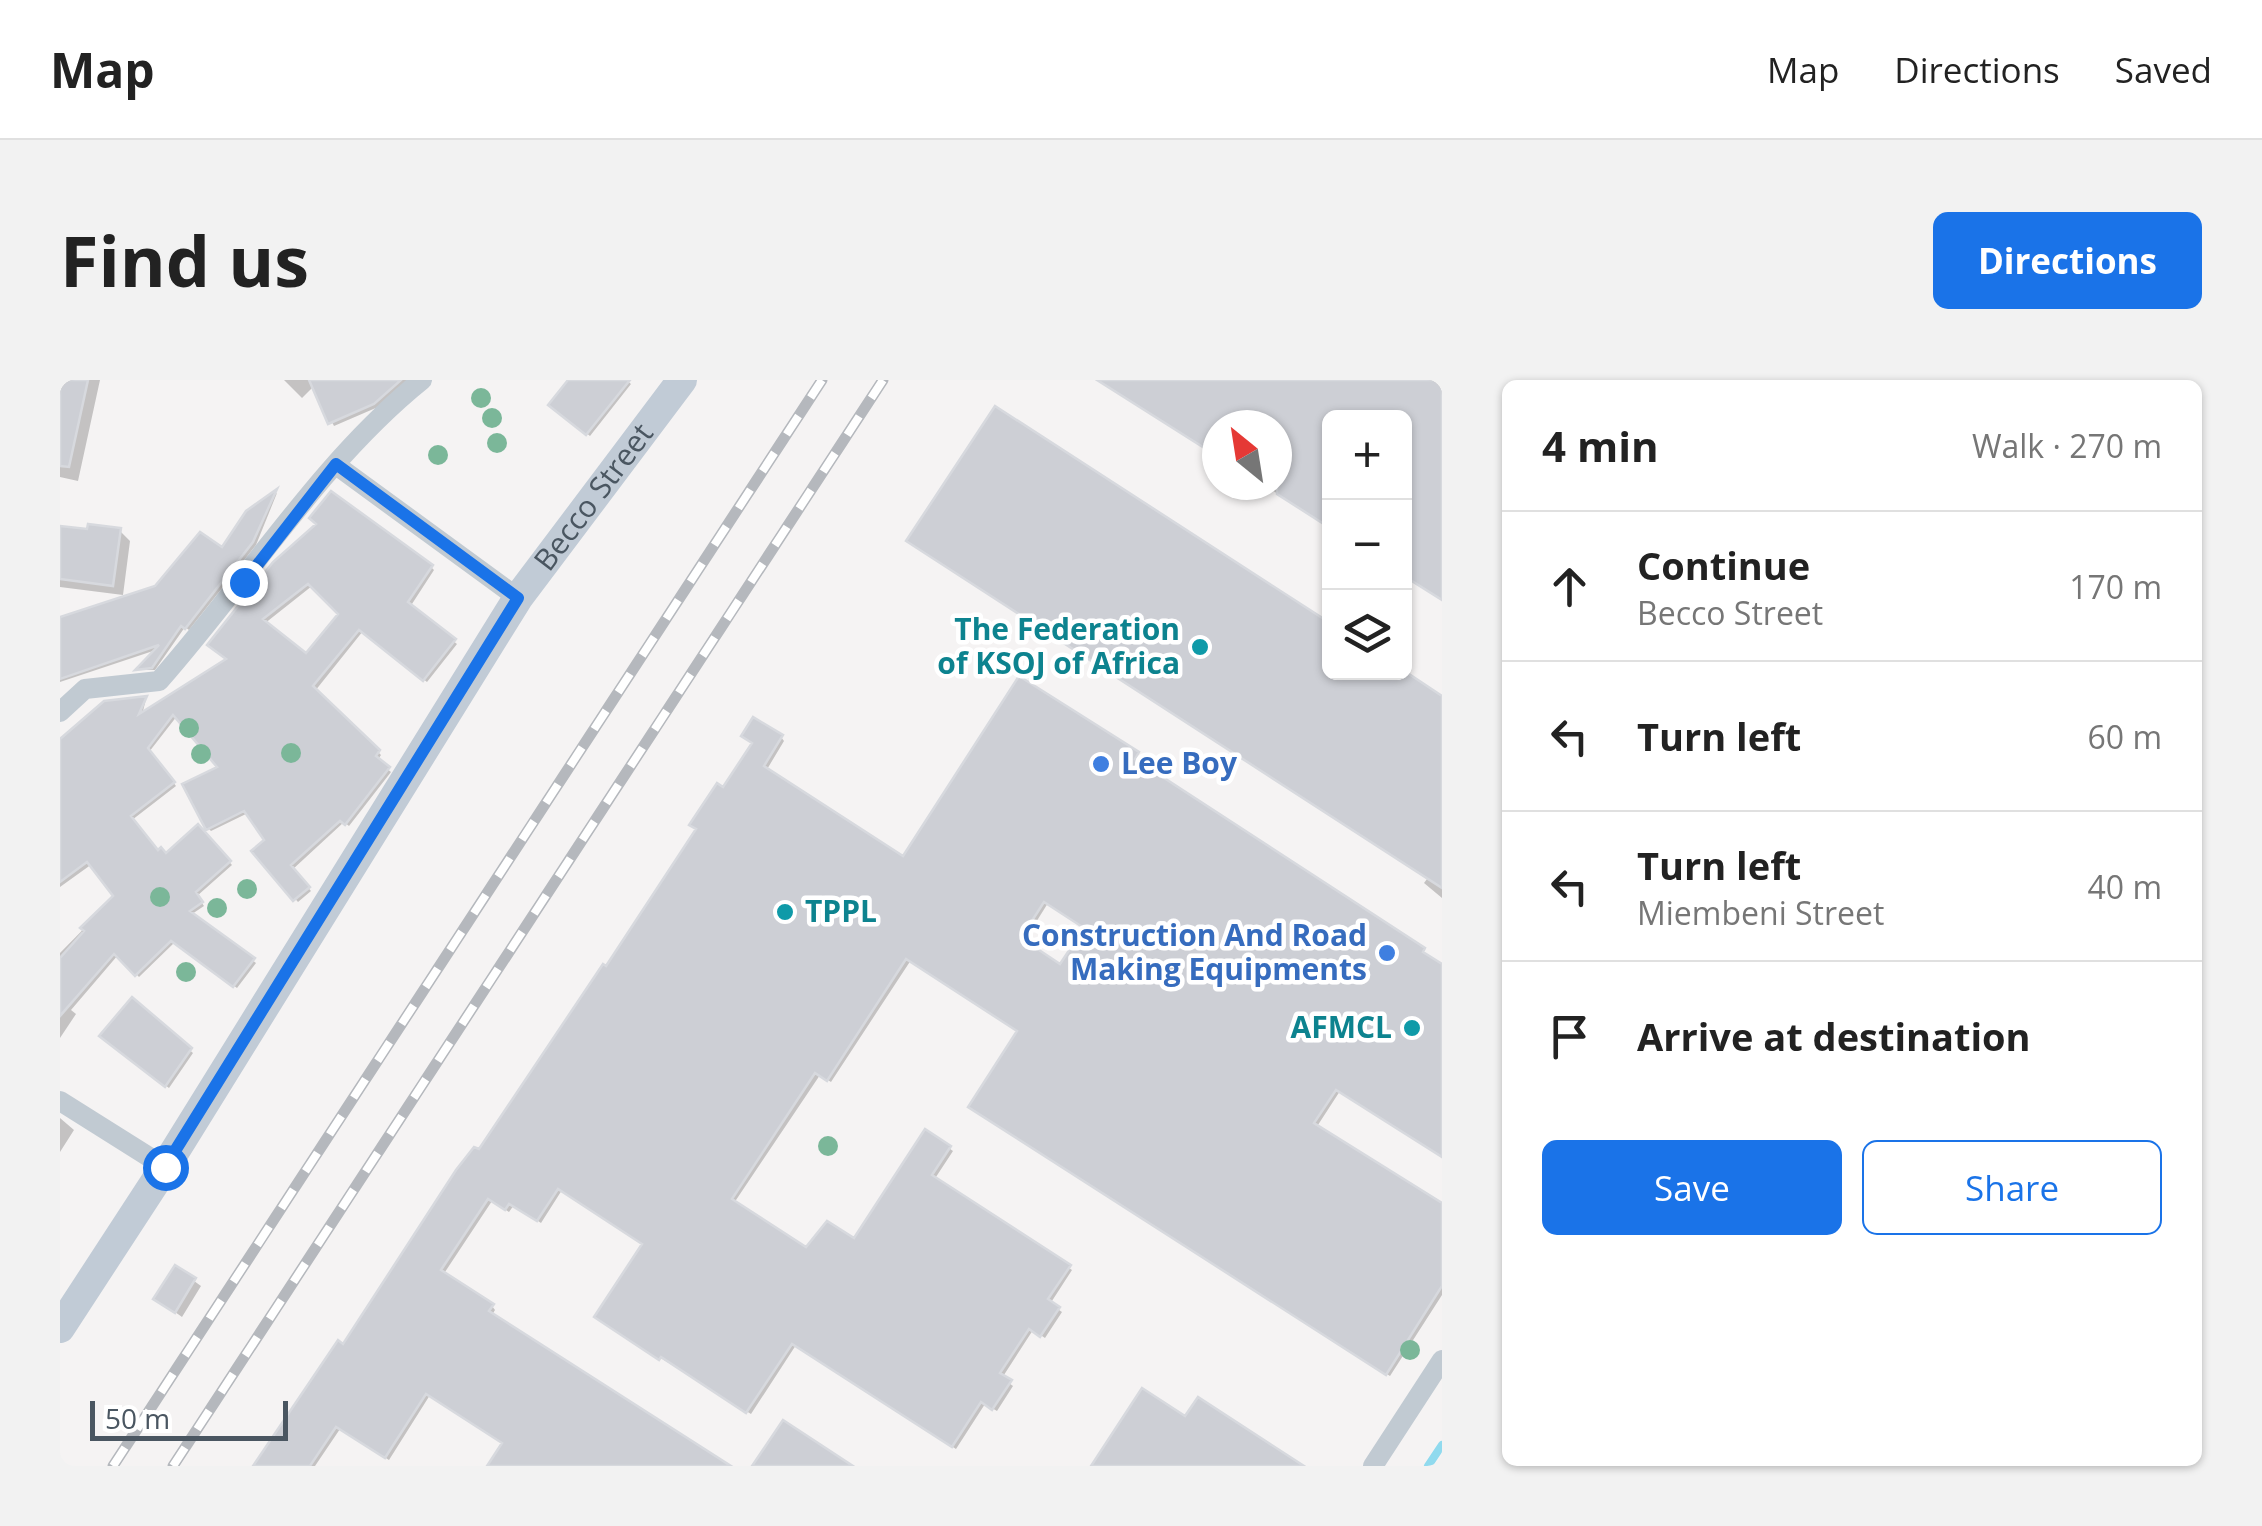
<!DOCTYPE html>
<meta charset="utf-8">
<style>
body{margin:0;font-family:"Open Sans",sans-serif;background:#f2f2f2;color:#222}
.controls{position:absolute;right:30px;top:30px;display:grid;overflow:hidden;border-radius:15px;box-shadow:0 2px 8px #0004}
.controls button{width:90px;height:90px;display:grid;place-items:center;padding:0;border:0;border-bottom:2px solid #e0e0e0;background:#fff;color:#222;font:50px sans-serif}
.compass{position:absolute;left:1142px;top:30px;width:90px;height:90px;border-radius:50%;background:#fff;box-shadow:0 2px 8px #0004;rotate:330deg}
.scale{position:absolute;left:30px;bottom:25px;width:198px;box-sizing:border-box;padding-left:10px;border:5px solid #4a5661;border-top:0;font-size:28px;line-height:35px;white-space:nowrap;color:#4a5661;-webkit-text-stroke:8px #fff;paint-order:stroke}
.stop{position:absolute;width:30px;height:30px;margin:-22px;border:8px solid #1a73e8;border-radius:50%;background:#fff}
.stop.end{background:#1a73e8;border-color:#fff;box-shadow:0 2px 10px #0008}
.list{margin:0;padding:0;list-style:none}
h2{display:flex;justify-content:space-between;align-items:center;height:130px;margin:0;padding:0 40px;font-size:42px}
h2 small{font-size:32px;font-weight:400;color:#767676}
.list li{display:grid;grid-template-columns:65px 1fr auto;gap:30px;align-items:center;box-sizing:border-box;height:150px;padding:0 40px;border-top:2px solid #e0e0e0}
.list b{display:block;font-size:38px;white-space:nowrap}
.list p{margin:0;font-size:32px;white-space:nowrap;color:#767676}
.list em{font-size:32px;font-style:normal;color:#767676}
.actions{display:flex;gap:20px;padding:30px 40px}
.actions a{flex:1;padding:22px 0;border:2px solid #1a73e8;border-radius:15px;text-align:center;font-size:35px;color:#1a73e8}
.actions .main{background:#1a73e8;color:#fff}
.icon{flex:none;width:55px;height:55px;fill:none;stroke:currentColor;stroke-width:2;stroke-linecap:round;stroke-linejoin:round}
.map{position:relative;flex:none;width:1382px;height:1086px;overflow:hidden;border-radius:15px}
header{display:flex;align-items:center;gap:60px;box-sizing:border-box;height:140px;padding:0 50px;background:#fff;border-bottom:2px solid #e0e0e0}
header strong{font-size:48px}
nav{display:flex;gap:55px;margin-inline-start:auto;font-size:35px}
.intro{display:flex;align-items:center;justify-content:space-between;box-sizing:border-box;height:240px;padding:0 60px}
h1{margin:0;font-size:70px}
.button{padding:25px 45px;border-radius:15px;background:#1a73e8;color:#fff;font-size:35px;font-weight:700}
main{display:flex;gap:60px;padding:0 60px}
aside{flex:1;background:#fff;border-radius:15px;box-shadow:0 2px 8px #0004}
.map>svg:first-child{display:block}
.shadow{fill:#0003;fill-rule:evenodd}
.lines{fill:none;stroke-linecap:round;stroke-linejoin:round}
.stream{stroke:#90daee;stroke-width:8}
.building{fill:#cdcfd5;stroke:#d7d9de;stroke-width:2.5;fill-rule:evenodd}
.street{stroke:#c1cad2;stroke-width:20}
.secondary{stroke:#c1cbd6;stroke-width:30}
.rail-casing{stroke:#b5b8bd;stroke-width:11}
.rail{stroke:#fff;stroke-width:8;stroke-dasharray:22;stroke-linecap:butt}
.tree{fill:#7bb799}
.route{stroke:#1a73e8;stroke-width:12}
.culture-dot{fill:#0f9aa8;stroke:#fff;stroke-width:4}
.shop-dot{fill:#3f7fe0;stroke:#fff;stroke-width:4}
.labels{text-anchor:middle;stroke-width:9;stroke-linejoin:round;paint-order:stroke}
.street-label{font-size:30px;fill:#4a5661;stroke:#fff}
.culture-label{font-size:30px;font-weight:bold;fill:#0d838f;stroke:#fff;text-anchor:end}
.shop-label{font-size:30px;font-weight:bold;fill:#366cbe;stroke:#fff;text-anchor:start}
</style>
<header>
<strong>Map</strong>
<nav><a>Map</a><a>Directions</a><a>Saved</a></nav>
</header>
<div class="intro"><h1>Find us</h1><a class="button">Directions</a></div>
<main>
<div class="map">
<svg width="1382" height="1086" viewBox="0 0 1382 1086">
<rect width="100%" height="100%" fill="#f5f3f3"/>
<path class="shadow" d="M 0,0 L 40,0 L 18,101 L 0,97 Z
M 224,0 L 350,0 L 318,27 L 274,46 L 254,6 L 242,18 Z
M 511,0 L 566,0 L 571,4 L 530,56 L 491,25 Z
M 1039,0 L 1382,0 L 1382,219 L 1344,38 L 1270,38 L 1270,147 L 1204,105 L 1217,105 L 1217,45 Z
M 217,113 L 196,165 L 129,250 L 125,247 L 95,290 L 78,290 L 99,269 L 0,302 L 0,240 L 97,208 L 162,170 L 188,132 Z
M 0,149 L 60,151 L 70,161 L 63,215 L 0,207 Z
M 849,161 L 1270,292 L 1382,319 L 1382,518 L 1364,503 L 1367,499 Z
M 215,184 L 371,187 L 374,190 L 350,227 L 397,264 L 367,302 L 303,251 L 255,311 L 321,375 L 317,381 L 331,392 L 289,446 L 284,442 L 232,490 L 251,511 L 238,522 L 195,472 L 207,461 L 188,433 L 151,451 L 148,448 L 161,388 L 117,336 L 89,372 L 116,406 L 72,440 L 98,473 L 106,476 L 138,448 L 172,485 L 137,516 L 144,526 L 132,534 L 196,583 L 177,608 L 115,562 L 79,597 L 58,575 L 11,630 L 16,634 L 0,658 L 0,573 L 56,516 L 32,484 L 0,507 L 0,363 L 45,323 L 86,319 L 82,335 L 169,280 ZM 252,206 L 281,234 L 246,277 L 204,244 Z
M 721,357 L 724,361 L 706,391 L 844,480 L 1070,391 L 1080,376 L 1077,384 L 1382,584 L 1382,776 L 1280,711 L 1256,748 L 1382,826 L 1382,915 L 1330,996 L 914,730 L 960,651 L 851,580 L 771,702 L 760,695 L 674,823 L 747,870 L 795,862 L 866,752 L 893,771 L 874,800 L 1012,890 L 990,924 L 1002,932 L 985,958 L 973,950 L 942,998 L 953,1006 L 937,1031 L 925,1024 L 896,1069 L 736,965 L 691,1034 L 541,941 L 585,865 L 502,810 L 481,843 L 454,825 L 449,832 L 432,821 L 383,895 L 432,926 L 435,930 L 432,935 L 666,1086 L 430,1086 L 445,1064 L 370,1015 L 329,1080 L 280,1049 L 255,1086 L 198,1086 L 547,589 L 664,410 ZM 988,523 L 1027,549 L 1001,588 L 963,563 Z
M 72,620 L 133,673 L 109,708 L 46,659 Z
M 0,738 L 14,750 L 0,772 Z
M 116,888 L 141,906 L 122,937 L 97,919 Z"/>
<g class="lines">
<path class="stream" d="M 1368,1086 L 1382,1065"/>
</g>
<path class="building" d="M 0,0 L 28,0 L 9,87 L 0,86 Z
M 249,0 L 341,0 L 314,24 L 268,44 Z
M 508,0 L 570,0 L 526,55 L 488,25 Z
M 1037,0 L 1382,0 L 1382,220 L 1344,196 L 1344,38 L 1270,38 L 1270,148 L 1217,114 L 1217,45 L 1157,45 L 1157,76 Z
M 935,26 L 1270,243 L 1270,292 L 1346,292 L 1382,316 L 1382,508 L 846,161 Z
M 217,109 L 193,162 L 125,249 L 121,246 L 92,288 L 75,290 L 99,265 L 0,299 L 0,237 L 95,206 L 140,152 L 162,167 L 186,131 Z
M 271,111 L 373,185 L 348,222 L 396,259 L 363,301 L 299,250 L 253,306 L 320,370 L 316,376 L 330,387 L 285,445 L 280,441 L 231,485 L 250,507 L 233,521 L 191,471 L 204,460 L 184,431 L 146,450 L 122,404 L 157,387 L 113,335 L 88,368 L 115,402 L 71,436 L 98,470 L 101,467 L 106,473 L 138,444 L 171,481 L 136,512 L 143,522 L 130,531 L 195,578 L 173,607 L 111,561 L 75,596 L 54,574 L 0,636 L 0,578 L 24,551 L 20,548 L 53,516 L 27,482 L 0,502 L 0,359 L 44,321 L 87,316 L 79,334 L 166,279 L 147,265 L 213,182 L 256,144 L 249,138 ZM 248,204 L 278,234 L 246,273 L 203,239 Z
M 28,144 L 61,148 L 53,206 L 0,199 L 0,146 L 27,149 Z
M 959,296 L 1079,372 L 1075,379 L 1365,568 L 1363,572 L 1382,584 L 1382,777 L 1276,710 L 1254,743 L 1382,823 L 1382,906 L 1326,995 L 908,727 L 957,651 L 846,579 L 767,701 L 755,693 L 672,819 L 746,867 L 767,841 L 794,858 L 865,749 L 891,766 L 872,795 L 1011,885 L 988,919 L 1000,927 L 980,957 L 969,949 L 940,993 L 952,1000 L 932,1030 L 921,1022 L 892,1067 L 732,964 L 686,1033 L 601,977 L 599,980 L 534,937 L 582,864 L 498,809 L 477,841 L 449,824 L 445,830 L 428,819 L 381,890 L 434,924 L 429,931 L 671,1086 L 427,1086 L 442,1063 L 366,1014 L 325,1078 L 276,1047 L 250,1086 L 193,1086 L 278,960 L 283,964 L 396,790 L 414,767 L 419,769 L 543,584 L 546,586 L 636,449 L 629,445 L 657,403 L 663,407 L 692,363 L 681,356 L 693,337 L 723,355 L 704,386 L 843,476 ZM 984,522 L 1024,548 L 1000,584 L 961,558 Z
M 72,617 L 132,668 L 105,707 L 39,656 Z
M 115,885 L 136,898 L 115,933 L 93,919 Z
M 1082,1008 L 1125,1036 L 1138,1017 L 1244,1086 L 1031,1086 Z
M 723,1040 L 793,1086 L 692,1086 Z"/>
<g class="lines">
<path class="street" d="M 276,85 L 458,218
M 0,332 L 25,309 L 99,301 C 186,203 260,82 362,0
M 0,721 L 105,787
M 1313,1086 L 1382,980"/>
<path class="secondary" id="s1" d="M 0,948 L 105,787 L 458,218 L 622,0"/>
<defs>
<path id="rail" d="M 53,1086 L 762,0
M 113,1086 L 823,0"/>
</defs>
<use href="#rail" class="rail-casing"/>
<use href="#rail" class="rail"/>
</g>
<g class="tree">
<circle cx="421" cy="18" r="10"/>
<circle cx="432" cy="38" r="10"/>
<circle cx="437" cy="63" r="10"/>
<circle cx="378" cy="75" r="10"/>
<circle cx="129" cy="348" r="10"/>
<circle cx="231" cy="373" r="10"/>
<circle cx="141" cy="374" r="10"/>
<circle cx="187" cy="509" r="10"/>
<circle cx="100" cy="517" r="10"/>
<circle cx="157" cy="528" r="10"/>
<circle cx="126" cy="592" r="10"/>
<circle cx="768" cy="766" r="10"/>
<circle cx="1350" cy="970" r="10"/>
</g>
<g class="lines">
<path class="route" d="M 105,787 L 458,218 L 276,84 L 184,202"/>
</g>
<g class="culture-dot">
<circle cx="1140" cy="267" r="10"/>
<circle cx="725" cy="532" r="10"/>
<circle cx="1352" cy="648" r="10"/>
</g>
<g class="shop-dot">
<circle cx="1041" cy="384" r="10"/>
<circle cx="1327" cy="573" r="10"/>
</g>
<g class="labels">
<g class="street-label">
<text dy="10" stroke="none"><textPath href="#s1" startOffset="988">Becco Street</textPath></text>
</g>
<g class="culture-label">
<text x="1120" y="260">The Federation<tspan x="1120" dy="34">of KSOJ of Africa</tspan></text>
<text x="745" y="542" text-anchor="start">TPPL</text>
<text x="1332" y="658">AFMCL</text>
</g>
<g class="shop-label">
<text x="1061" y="394">Lee Boy</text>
<text x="1307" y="566" text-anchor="end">Construction And Road<tspan x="1307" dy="34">Making Equipments</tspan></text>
</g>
</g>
</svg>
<div class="controls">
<button>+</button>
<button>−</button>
<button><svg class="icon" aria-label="layers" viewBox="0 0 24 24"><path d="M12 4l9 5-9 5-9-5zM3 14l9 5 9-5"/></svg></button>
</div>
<svg class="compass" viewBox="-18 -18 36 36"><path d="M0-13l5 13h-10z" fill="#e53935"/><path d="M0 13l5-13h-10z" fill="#767676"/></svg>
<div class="scale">50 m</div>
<div class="stop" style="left:105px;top:787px"></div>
<div class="stop end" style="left:184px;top:202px"></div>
</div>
<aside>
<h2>4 min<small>Walk · 270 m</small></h2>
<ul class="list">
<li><svg class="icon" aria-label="ahead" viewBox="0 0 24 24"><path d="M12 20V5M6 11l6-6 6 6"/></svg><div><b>Continue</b><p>Becco Street</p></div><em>170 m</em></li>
<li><svg class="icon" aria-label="left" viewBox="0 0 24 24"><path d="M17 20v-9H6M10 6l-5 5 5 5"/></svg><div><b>Turn left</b></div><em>60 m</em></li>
<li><svg class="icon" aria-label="left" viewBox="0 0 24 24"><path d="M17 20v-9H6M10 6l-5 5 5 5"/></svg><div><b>Turn left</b><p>Miembeni Street</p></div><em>40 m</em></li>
<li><svg class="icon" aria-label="arrive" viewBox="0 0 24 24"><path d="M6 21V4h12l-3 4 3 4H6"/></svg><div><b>Arrive at destination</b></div></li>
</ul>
<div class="actions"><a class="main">Save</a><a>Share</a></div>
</aside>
</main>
